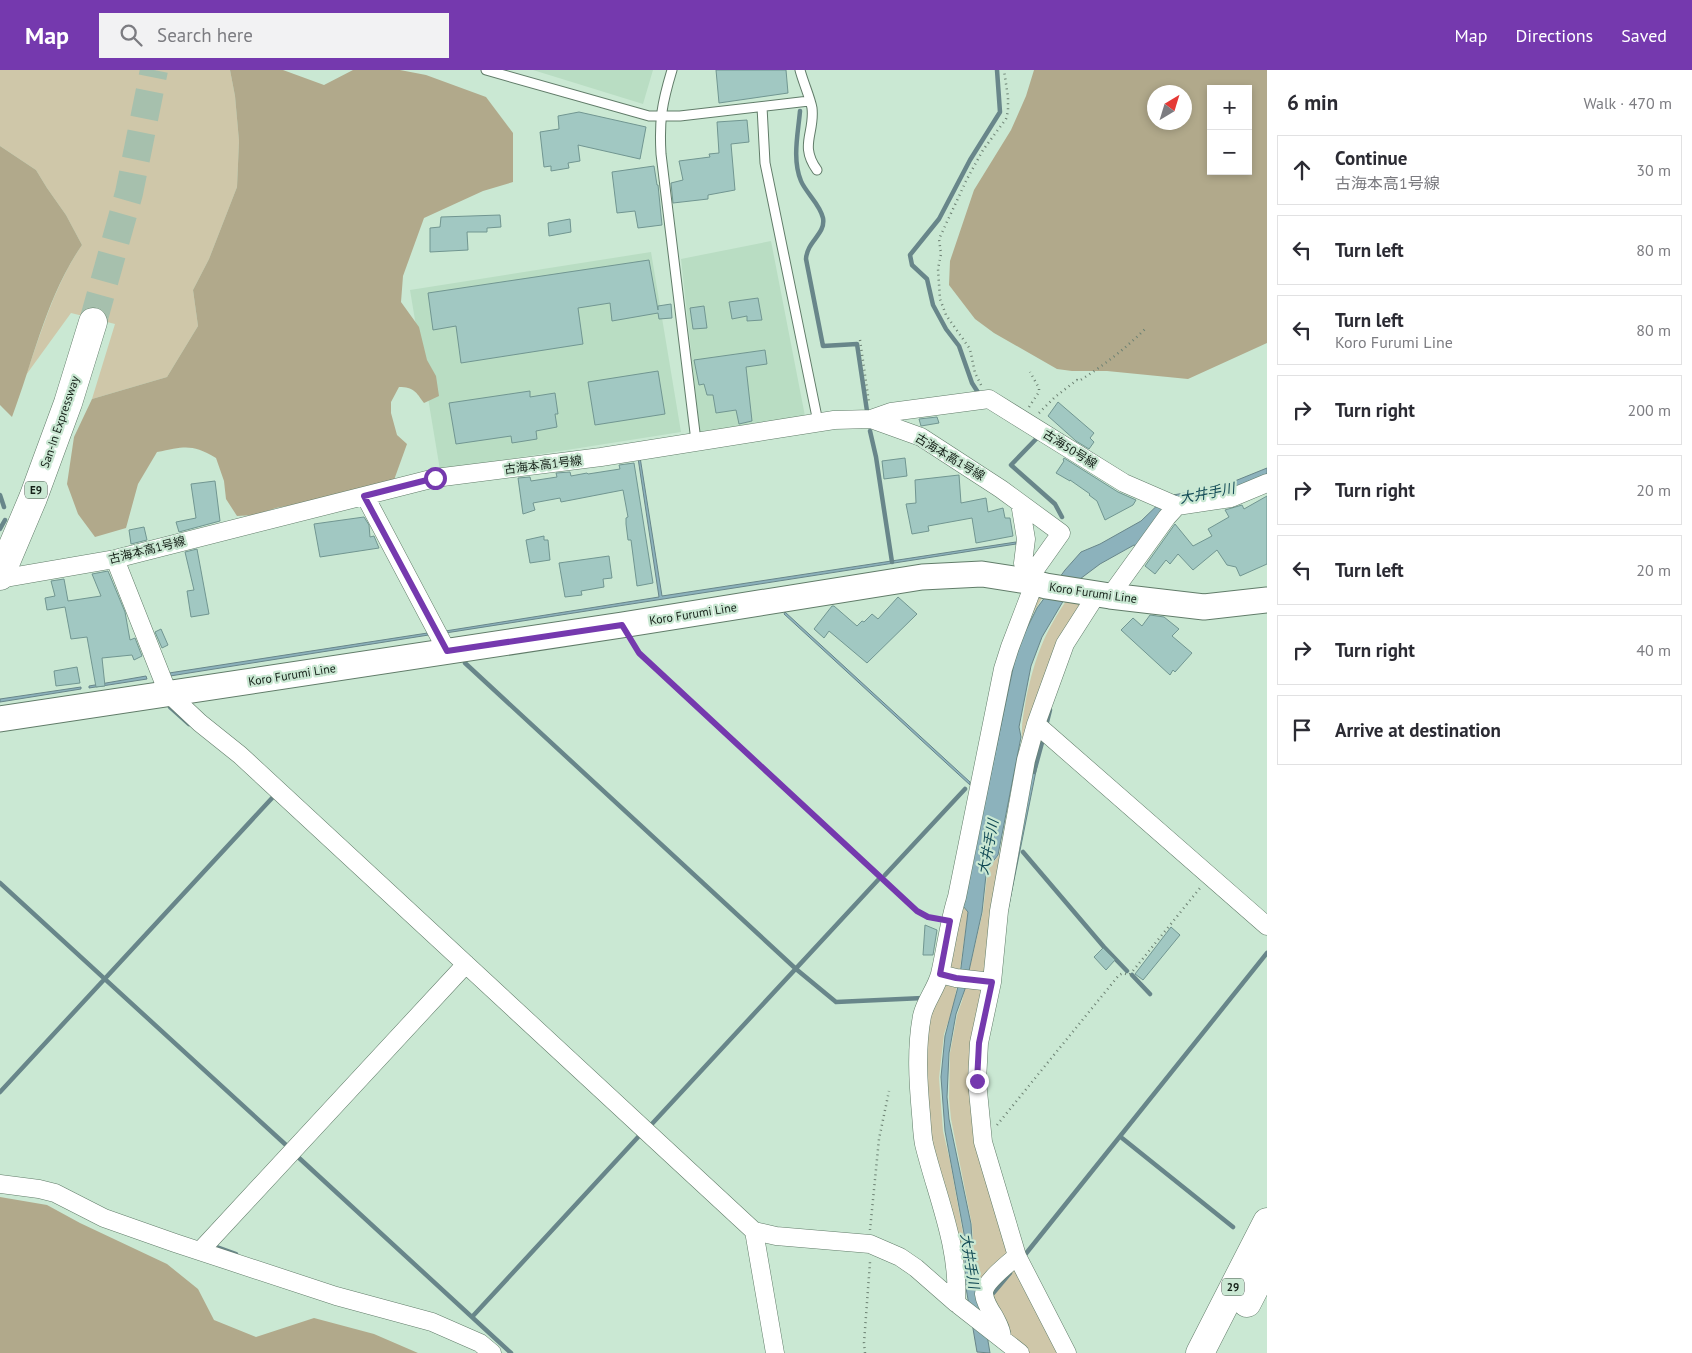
<!DOCTYPE html>
<meta charset="utf-8">
<style>
body{margin:0;font-family:"PT Sans","Noto Sans JP",sans-serif;background:#f2f2f3;color:#2b2b33}
.controls{position:absolute;right:15px;top:15px;display:grid;overflow:hidden;border-radius:0px;box-shadow:0 2px 8px #0003}
.controls button{width:45px;height:45px;display:grid;place-items:center;padding:0;border:0;border-bottom:1px solid #e1e1e2;background:#fff;color:#2b2b33;font:25px sans-serif}
.compass{position:absolute;left:1147px;top:15px;width:45px;height:45px;border-radius:50%;background:#fff;box-shadow:0 2px 8px #0003;rotate:38deg}
.stop{position:absolute;width:15px;height:15px;margin:-11px;border:4px solid #7539ae;border-radius:50%;background:#fff}
.stop.end{background:#7539ae;border-color:#fff;box-shadow:0 1px 5px #0008}
.list{margin:0;padding:0;list-style:none}
h2{display:flex;justify-content:space-between;align-items:center;height:65px;margin:0;padding:0 20px;font-size:21px}
h2 small{font-size:16px;font-weight:400;color:#7c7c81}
.list li{display:grid;grid-template-columns:32px 1fr auto;gap:15px;align-items:center;box-sizing:border-box;height:70px;margin:0 10px 10px;padding:0 10px;border:1px solid #e1e1e2;border-radius:0px}
.list b{display:block;font-size:19px;white-space:nowrap}
.list p{margin:0;font-size:16px;white-space:nowrap;color:#7c7c81}
.list em{font-size:16px;font-style:normal;color:#7c7c81}
.icon{flex:none;width:28px;height:28px;fill:none;stroke:currentColor;stroke-width:2;stroke-linecap:round;stroke-linejoin:round}
.map{position:relative;flex:none;width:1267px;height:1283px;overflow:hidden}
header{display:flex;align-items:center;gap:30px;box-sizing:border-box;height:70px;padding:0 25px;background:#7539ae;color:#fff}
header strong{font-size:24px}
nav{display:flex;gap:28px;margin-inline-start:auto;font-size:18px}
.search{width:350px;height:45px;background:#f2f2f3;display:flex;align-items:center;gap:12px;box-sizing:border-box;padding:0 18px;border-radius:0px;color:#7c7c81;font-size:19px}
main{display:flex}
aside{flex:1;background:#fff}
.map>svg:first-child{display:block}
.built{fill:#b9ddc3}
.green{fill:#cfc7a9}
.forest{fill:#b1a98b;fill-rule:evenodd}
.water{fill:#8cb2bc;stroke:#68868a}
.lines{fill:none;stroke-linecap:round;stroke-linejoin:round}
.stream{stroke:#68868a;stroke-width:4.5}
.building{fill:#a1c8c2;stroke:#719691}
.motorway-tunnel{stroke:#a6c0ad;stroke-width:28;stroke-dasharray:28 14;stroke-linecap:butt}
.service-casing{stroke:#617c69;stroke-width:11}
.minor-casing{stroke:#617c69;stroke-width:19}
.secondary-casing{stroke:#617c69;stroke-width:27}
.trunk-casing{stroke:#617c69;stroke-width:29}
.motorway-casing{stroke:#617c69;stroke-width:29}
.path{stroke:#6c8072;stroke-width:2.5;stroke-dasharray:1 4;stroke-linecap:butt}
.service{stroke:#fff;stroke-width:9}
.minor{stroke:#fff;stroke-width:18}
.secondary{stroke:#fff;stroke-width:25}
.trunk{stroke:#fff;stroke-width:28}
.motorway{stroke:#fff;stroke-width:28}
.route{stroke:#7539ae;stroke-width:6}
.labels{text-anchor:middle;stroke-width:4.5;stroke-linejoin:round;paint-order:stroke}
.shield{fill:#cae8d3;stroke:#4b5b4f;stroke-width:1}
.shield-label{font-size:11px;font-weight:bold;fill:#141f17}
.street-label{font-size:12px;fill:#141f17;stroke:#cae8d3}
.water-label{font-size:14px;font-style:italic;fill:#124a55;stroke:#cae8d3}
</style>
<header>
<strong>Map</strong>
<div class="search"><svg class="icon" aria-label="search" viewBox="0 0 24 24"><circle cx="10" cy="10" r="6"/><path d="M15 15l6 6"/></svg>Search here</div>
<nav><a>Map</a><a>Directions</a><a>Saved</a></nav>
</header>
<main>
<div class="map">
<svg width="1267" height="1283" viewBox="0 0 1267 1283">
<rect width="100%" height="100%" fill="#cae8d3"/>
<path class="built" d="M 533,0 L 653,0 L 643,34 Z
M 771,171 L 805,346 L 700,363 L 681,189 Z
M 651,182 L 681,362 L 440,400 L 410,220 Z"/>
<path class="green" d="M 0,0 L 230,0 L 235,26 L 239,71 L 237,117 L 209,189 L 193,220 L 198,256 L 167,307 L 92,329 L 115,254 L 71,243 L 26,305 C 42,260 55,214 82,175 L 66,145 L 47,118 L 36,100 L 0,76 Z
M 1035,523 L 1044,525 C 1031,545 1022,567 1013,589 L 963,837 L 968,842 L 959,906 L 945,901 L 1004,605 Z
M 1068,528 L 1082,530 L 1084,536 L 1050,601 L 988,907 L 968,906 L 983,841 L 987,806 L 989,798 L 999,785 L 1022,668 C 1021,654 1024,642 1026,629 C 1035,587 1044,563 1068,528 Z
M 958,910 L 953,938 L 944,964 L 939,1008 L 943,1061 L 950,1091 L 964,1169 L 964,1212 L 967,1235 L 962,1232 L 927,1072 L 924,963 L 941,913 Z
M 967,910 L 986,915 L 975,974 L 1011,1185 L 980,1216 L 975,1201 L 972,1155 L 951,1049 L 949,1028 L 950,983 L 957,945 L 962,931 Z
M 1012,1195 L 1062,1283 L 1028,1283 L 1012,1269 L 989,1218 Z"/>
<path class="forest" d="M 230,0 L 283,0 L 324,15 L 353,0 L 400,0 L 426,5 L 486,27 L 513,63 L 513,112 L 483,121 L 424,148 L 403,206 L 401,232 L 419,257 L 427,290 L 436,306 L 439,326 L 424,333 C 416,322 414,317 399,317 L 391,332 L 391,343 L 397,365 L 407,374 L 394,410 L 318,430 L 276,438 L 255,445 L 237,446 L 226,429 L 224,411 L 216,388 C 191,373 184,377 157,382 L 138,414 L 126,458 L 95,467 L 78,444 L 67,414 L 74,367 L 92,329 L 167,307 L 198,256 L 193,220 L 209,189 L 237,117 L 239,71 L 235,26 Z
M 1034,0 L 1267,0 L 1267,273 L 1188,309 L 1107,301 L 1072,301 L 1057,299 L 994,263 L 975,249 L 949,215 L 950,191 L 974,120 L 1011,60 L 1026,26 ZM 1211,19 L 1248,19 L 1248,101 L 1211,101 ZM 1184,22 L 1184,52 L 1154,52 L 1154,22 Z
M 0,76 L 36,100 L 47,118 L 66,145 L 82,175 C 46,227 34,289 12,347 L 0,335 Z
M 0,1127 L 47,1135 L 80,1153 L 167,1194 L 198,1219 L 214,1250 L 256,1267 L 314,1248 L 374,1264 L 418,1283 L 0,1283 Z"/>
<path class="water" d="M 640,387 L 662,526 L 1016,472 L 1016,474 L 439,564 L 439,562 L 659,527 L 638,388 Z
M 1267,398 L 1267,410 L 1237,423 L 1176,432 L 1138,477 L 1134,475 L 1100,494 L 1080,509 L 1065,528 L 1042,567 L 1031,596 L 1019,657 L 1021,667 L 998,785 L 988,798 L 986,805 L 982,842 L 976,869 L 965,919 L 956,944 L 949,983 L 947,1027 L 949,1049 L 971,1154 L 974,1202 L 979,1217 L 990,1283 L 977,1282 L 965,1212 L 965,1169 L 945,1061 L 941,1007 L 945,966 L 959,913 L 968,842 L 963,836 L 1015,589 L 1024,564 L 1037,538 L 1065,500 L 1081,482 L 1100,474 L 1141,451 L 1167,426 L 1220,417 Z
M 785,542 L 970,712 L 970,715 L 784,544 Z
M 434,562 L 435,564 L 170,606 L 169,603 Z
M 146,606 L 147,609 L 89,618 L 89,616 Z
M 81,617 L 81,619 L 0,632 L 0,629 Z
M 1037,696 L 1008,840 L 1004,840 L 1032,700 Z"/>
<g class="lines">
<path class="stream" d="M 800,41 C 798,64 792,89 801,111 C 806,123 820,134 823,148 C 826,164 807,171 806,189 L 823,276 L 857,274 L 867,341
M 979,324 L 972,313 L 959,276 L 946,259 L 933,235 L 927,209 L 912,195 L 910,185 L 939,149 L 970,90 L 1000,42 L 997,0
M 870,361 L 876,387 L 892,492
M 1035,366 L 1038,367 L 1011,395 L 1055,434 L 1062,447
M 0,425 L 4,437
M 0,459 L 5,450
M 465,593 L 796,899 L 836,932 L 923,928
M 170,637 L 189,654
M 1046,656 L 1050,640
M 1034,702 L 1043,669
M 1023,782 L 1104,877 L 1127,901
M 885,805 L 965,719
M 0,813 L 286,1075
M 1132,905 L 1150,924
M 0,1022 L 273,727
M 650,1056 L 878,810
M 1122,1068 L 1233,1157
M 298,1087 L 511,1283
M 214,1176 L 236,1184
M 1024,1186 L 1267,883
M 989,1228 L 1010,1203
M 472,1247 L 639,1066"/>
</g>
<path class="building" d="M 716,0 L 786,0 L 788,23 L 719,33 Z
M 579,42 L 646,57 L 640,89 L 578,75 L 580,91 L 568,93 L 569,98 L 551,101 L 551,96 L 544,97 L 540,62 L 559,59 L 558,46 Z
M 747,50 L 749,72 L 731,74 L 735,120 L 708,125 L 708,129 L 673,133 L 671,113 L 683,110 L 679,91 L 710,87 L 709,84 L 719,83 L 717,52 Z
M 654,96 L 657,115 L 658,115 L 662,155 L 638,158 L 635,141 L 617,143 L 612,102 Z
M 500,145 L 501,157 L 487,158 L 487,162 L 467,162 L 468,180 L 430,182 L 430,158 L 440,157 L 441,147 Z
M 570,149 L 571,162 L 549,166 L 548,153 Z
M 649,190 L 658,240 L 658,236 L 671,234 L 672,248 L 659,249 L 658,243 L 612,251 L 610,233 L 578,238 L 583,274 L 461,293 L 456,256 L 433,260 L 428,223 Z
M 758,228 L 762,250 L 747,251 L 747,246 L 732,249 L 729,232 Z
M 704,236 L 707,258 L 693,259 L 690,238 Z
M 765,280 L 767,294 L 746,297 L 752,351 L 739,354 L 736,340 L 716,343 L 713,325 L 707,325 L 704,314 L 699,315 L 694,290 Z
M 658,301 L 665,344 L 595,355 L 588,312 Z
M 530,321 L 530,327 L 555,323 L 558,344 L 555,344 L 557,357 L 536,361 L 537,369 L 512,373 L 511,366 L 456,374 L 449,333 Z
M 1058,332 L 1094,363 L 1090,368 L 1094,372 L 1089,379 L 1076,371 L 1048,346 Z
M 937,347 L 939,353 L 921,356 L 919,349 Z
M 905,388 L 907,406 L 884,409 L 882,391 Z
M 1064,388 L 1118,422 L 1136,430 L 1133,435 L 1105,450 L 1097,431 L 1089,425 L 1090,424 L 1070,410 L 1070,411 L 1056,403 L 1064,391 L 1063,390 Z
M 634,393 L 653,513 L 637,516 L 631,470 L 628,470 L 626,454 L 626,448 L 628,447 L 623,420 L 561,432 L 560,428 L 533,433 L 535,440 L 523,444 L 518,408 L 530,407 L 531,411 L 557,407 L 556,403 L 570,402 L 571,406 L 587,403 L 588,404 L 620,399 L 619,395 Z
M 959,405 L 961,433 L 986,428 L 988,442 L 1003,438 L 1005,448 L 1010,448 L 1013,466 L 976,473 L 972,448 L 928,456 L 929,461 L 912,464 L 906,434 L 916,433 L 915,410 Z
M 215,411 L 220,451 L 179,462 L 176,452 L 196,448 L 191,414 Z
M 1267,426 L 1267,494 L 1240,506 L 1236,497 L 1227,495 L 1217,480 L 1193,500 L 1178,484 L 1170,494 L 1166,490 L 1155,504 L 1145,496 L 1175,454 L 1193,476 L 1212,466 L 1208,459 L 1229,447 L 1225,440 L 1242,435 L 1244,439 Z
M 364,447 L 369,455 L 370,467 L 374,466 L 379,478 L 320,487 L 314,454 Z
M 144,457 L 147,470 L 131,474 L 129,460 Z
M 544,466 L 544,470 L 548,470 L 550,490 L 530,493 L 526,470 Z
M 197,479 L 209,544 L 191,547 L 187,521 L 194,520 L 185,482 Z
M 609,486 L 612,508 L 603,509 L 604,517 L 581,521 L 582,525 L 565,527 L 559,493 Z
M 108,501 L 125,542 L 130,570 L 135,568 L 142,586 L 134,590 L 132,585 L 102,588 L 105,616 L 96,617 L 87,567 L 71,569 L 65,537 L 47,540 L 45,528 L 55,526 L 51,511 L 64,509 L 68,531 L 101,526 L 92,504 Z
M 898,527 L 917,544 L 867,593 L 829,561 L 824,568 L 814,559 L 832,536 L 834,536 L 857,556 L 862,551 L 864,552 L 872,544 L 878,549 Z
M 1150,545 L 1164,547 L 1179,559 L 1172,566 L 1192,583 L 1175,602 L 1173,600 L 1170,605 L 1121,560 L 1133,548 L 1142,556 Z
M 161,559 L 168,575 L 162,578 L 155,562 Z
M 77,597 L 80,613 L 56,616 L 54,601 Z
M 925,855 L 937,860 L 933,885 L 923,885 Z
M 1171,857 L 1180,865 L 1143,910 L 1135,904 Z
M 1103,878 L 1115,890 L 1106,900 L 1094,887 Z"/>
<g class="lines">
<path class="motorway-tunnel" d="M 93,252 L 129,123 L 154,0"/>
<defs>
<path id="service" d="M 486,0 L 649,46 L 680,46 L 809,31
M 672,0 C 662,33 659,50 661,84 L 696,371
M 800,0 C 803,12 810,27 812,38 C 815,63 799,75 817,100
M 762,37 L 765,93 L 818,352"/>
<path id="minor" d="M 871,349 L 891,342 L 989,329 L 1124,413 L 1177,436 L 1231,428 L 1267,413
M 365,426 L 447,581
M 115,489 L 168,623 L 200,653 L 240,685 L 754,1161 L 776,1166 L 870,1174 L 900,1187 L 916,1198 L 956,1233 L 1020,1283
M 0,509 L 115,489 L 435,408 L 601,387 L 834,350 L 871,349 L 921,367 L 1001,419 L 1061,463 L 1027,511
M 1110,526 L 1167,447 L 1177,436
M 1036,654 L 1267,856
M 940,904 L 956,908 L 992,912
M 0,1114 L 39,1119 L 55,1123 L 104,1148 L 175,1173 L 336,1226 L 432,1252 L 480,1273 L 492,1283
M 754,1161 L 775,1283
M 200,1181 L 466,894
M 956,1233 C 960,1177 937,1127 924,1074 C 922,1064 922,1054 921,1044 C 918,1011 916,978 922,946 C 925,932 936,919 940,904 C 946,878 949,852 957,827 L 1003,599 L 1010,577 L 1031,522 L 1023,493 L 1026,469 L 1020,433
M 1002,1268 C 1002,1260 998,1254 994,1246 C 990,1240 985,1232 984,1224 C 983,1213 1009,1193 1017,1186
M 1067,1283 L 1017,1186 L 983,1072 L 977,1011 L 979,973 L 992,912 L 999,841 L 1026,690 L 1036,654 L 1065,574 L 1097,524"/>
<path id="secondary" d="M 0,649 L 622,555 L 922,507 L 982,504 L 1027,511 L 1046,516 L 1110,526 L 1204,537 L 1267,530"/>
<path id="trunk" d="M 1247,1233 L 1267,1194
M 1200,1283 L 1267,1152"/>
<path id="motorway" d="M 0,506 L 33,428 L 68,333 L 93,252"/>
</defs>
<use href="#service" class="service-casing"/>
<use href="#minor" class="minor-casing"/>
<use href="#secondary" class="secondary-casing"/>
<use href="#trunk" class="trunk-casing"/>
<use href="#motorway" class="motorway-casing"/>
<path class="path" d="M 860,270 L 869,333
M 981,315 L 975,303 L 970,279 L 946,245 L 940,229 L 938,199 L 941,184 L 939,169 L 967,109 L 983,80 L 1006,49 L 1008,41 L 1008,27 L 1004,0
M 1029,337 L 1039,322 L 1039,318 L 1030,302
M 1039,343 L 1055,327 L 1077,310 L 1079,311 C 1103,296 1125,279 1145,259
M 633,573 L 639,583 L 917,841 L 927,847 L 934,848
M 997,1055 L 1119,905 L 1123,903 L 1129,905 L 1132,902 L 1200,818
M 870,1160 L 879,1069 L 889,1021
M 865,1283 L 864,1273 L 870,1192"/>
<use href="#service" class="service"/>
<use href="#minor" class="minor"/>
<use href="#secondary" class="secondary"/>
<use href="#trunk" class="trunk"/>
<use href="#motorway" class="motorway"/>
</g>
<g class="lines">
<path class="route" d="M 435,408 L 364,426 L 447,581 L 622,555 L 639,583 L 917,841 L 928,847 L 950,851 L 940,904 L 956,908 L 992,912 L 979,973 L 977,1011"/>
</g>
<g class="labels">
<g class="shield">
<rect x="25" y="411.5" width="22" height="17" rx="4"/>
<rect x="1222" y="1208.5" width="22" height="17" rx="4"/>
</g>
<g class="shield-label">
<text x="36" y="424">E9</text>
<text x="1233" y="1221">29</text>
</g>
<g class="street-label">
<text transform="translate(60 352) rotate(-71)" y="4">San-In Expressway</text>
<text transform="translate(1070 379) rotate(32)" y="4">古海50号線</text>
<text transform="translate(950 387) rotate(31)" y="4">古海本高1号線</text>
<text transform="translate(543 395) rotate(-7)" y="4">古海本高1号線</text>
<text transform="translate(147 480) rotate(-14)" y="4">古海本高1号線</text>
<text transform="translate(1093 523) rotate(8)" y="4">Koro Furumi Line</text>
<text transform="translate(693 544) rotate(-9)" y="4">Koro Furumi Line</text>
<text transform="translate(292 605) rotate(-9)" y="4">Koro Furumi Line</text>
</g>
<g class="water-label">
<text transform="translate(1207 423) rotate(-11)" y="5">大井手川</text>
<text transform="translate(988 777) rotate(-79)" y="5">大井手川</text>
<text transform="translate(970 1191) rotate(81)" y="5">大井手川</text>
</g>
</g>
</svg>
<div class="controls">
<button>+</button>
<button>−</button>
</div>
<svg class="compass" viewBox="-18 -18 36 36"><path d="M0-13l5 13h-10z" fill="#e53935"/><path d="M0 13l5-13h-10z" fill="#7c7c81"/></svg>
<div class="stop" style="left:435px;top:408px"></div>
<div class="stop end" style="left:977px;top:1011px"></div>
</div>
<aside>
<h2>6 min<small>Walk · 470 m</small></h2>
<ul class="list">
<li><svg class="icon" aria-label="ahead" viewBox="0 0 24 24"><path d="M12 20V5M6 11l6-6 6 6"/></svg><div><b>Continue</b><p>古海本高1号線</p></div><em>30 m</em></li>
<li><svg class="icon" aria-label="left" viewBox="0 0 24 24"><path d="M17 20v-9H6M10 6l-5 5 5 5"/></svg><div><b>Turn left</b></div><em>80 m</em></li>
<li><svg class="icon" aria-label="left" viewBox="0 0 24 24"><path d="M17 20v-9H6M10 6l-5 5 5 5"/></svg><div><b>Turn left</b><p>Koro Furumi Line</p></div><em>80 m</em></li>
<li><svg class="icon" aria-label="right" viewBox="0 0 24 24"><path d="M7 20v-9h11M14 6l5 5-5 5"/></svg><div><b>Turn right</b></div><em>200 m</em></li>
<li><svg class="icon" aria-label="right" viewBox="0 0 24 24"><path d="M7 20v-9h11M14 6l5 5-5 5"/></svg><div><b>Turn right</b></div><em>20 m</em></li>
<li><svg class="icon" aria-label="left" viewBox="0 0 24 24"><path d="M17 20v-9H6M10 6l-5 5 5 5"/></svg><div><b>Turn left</b></div><em>20 m</em></li>
<li><svg class="icon" aria-label="right" viewBox="0 0 24 24"><path d="M7 20v-9h11M14 6l5 5-5 5"/></svg><div><b>Turn right</b></div><em>40 m</em></li>
<li><svg class="icon" aria-label="arrive" viewBox="0 0 24 24"><path d="M6 21V4h12l-3 4 3 4H6"/></svg><div><b>Arrive at destination</b></div></li>
</ul>
</aside>
</main>
